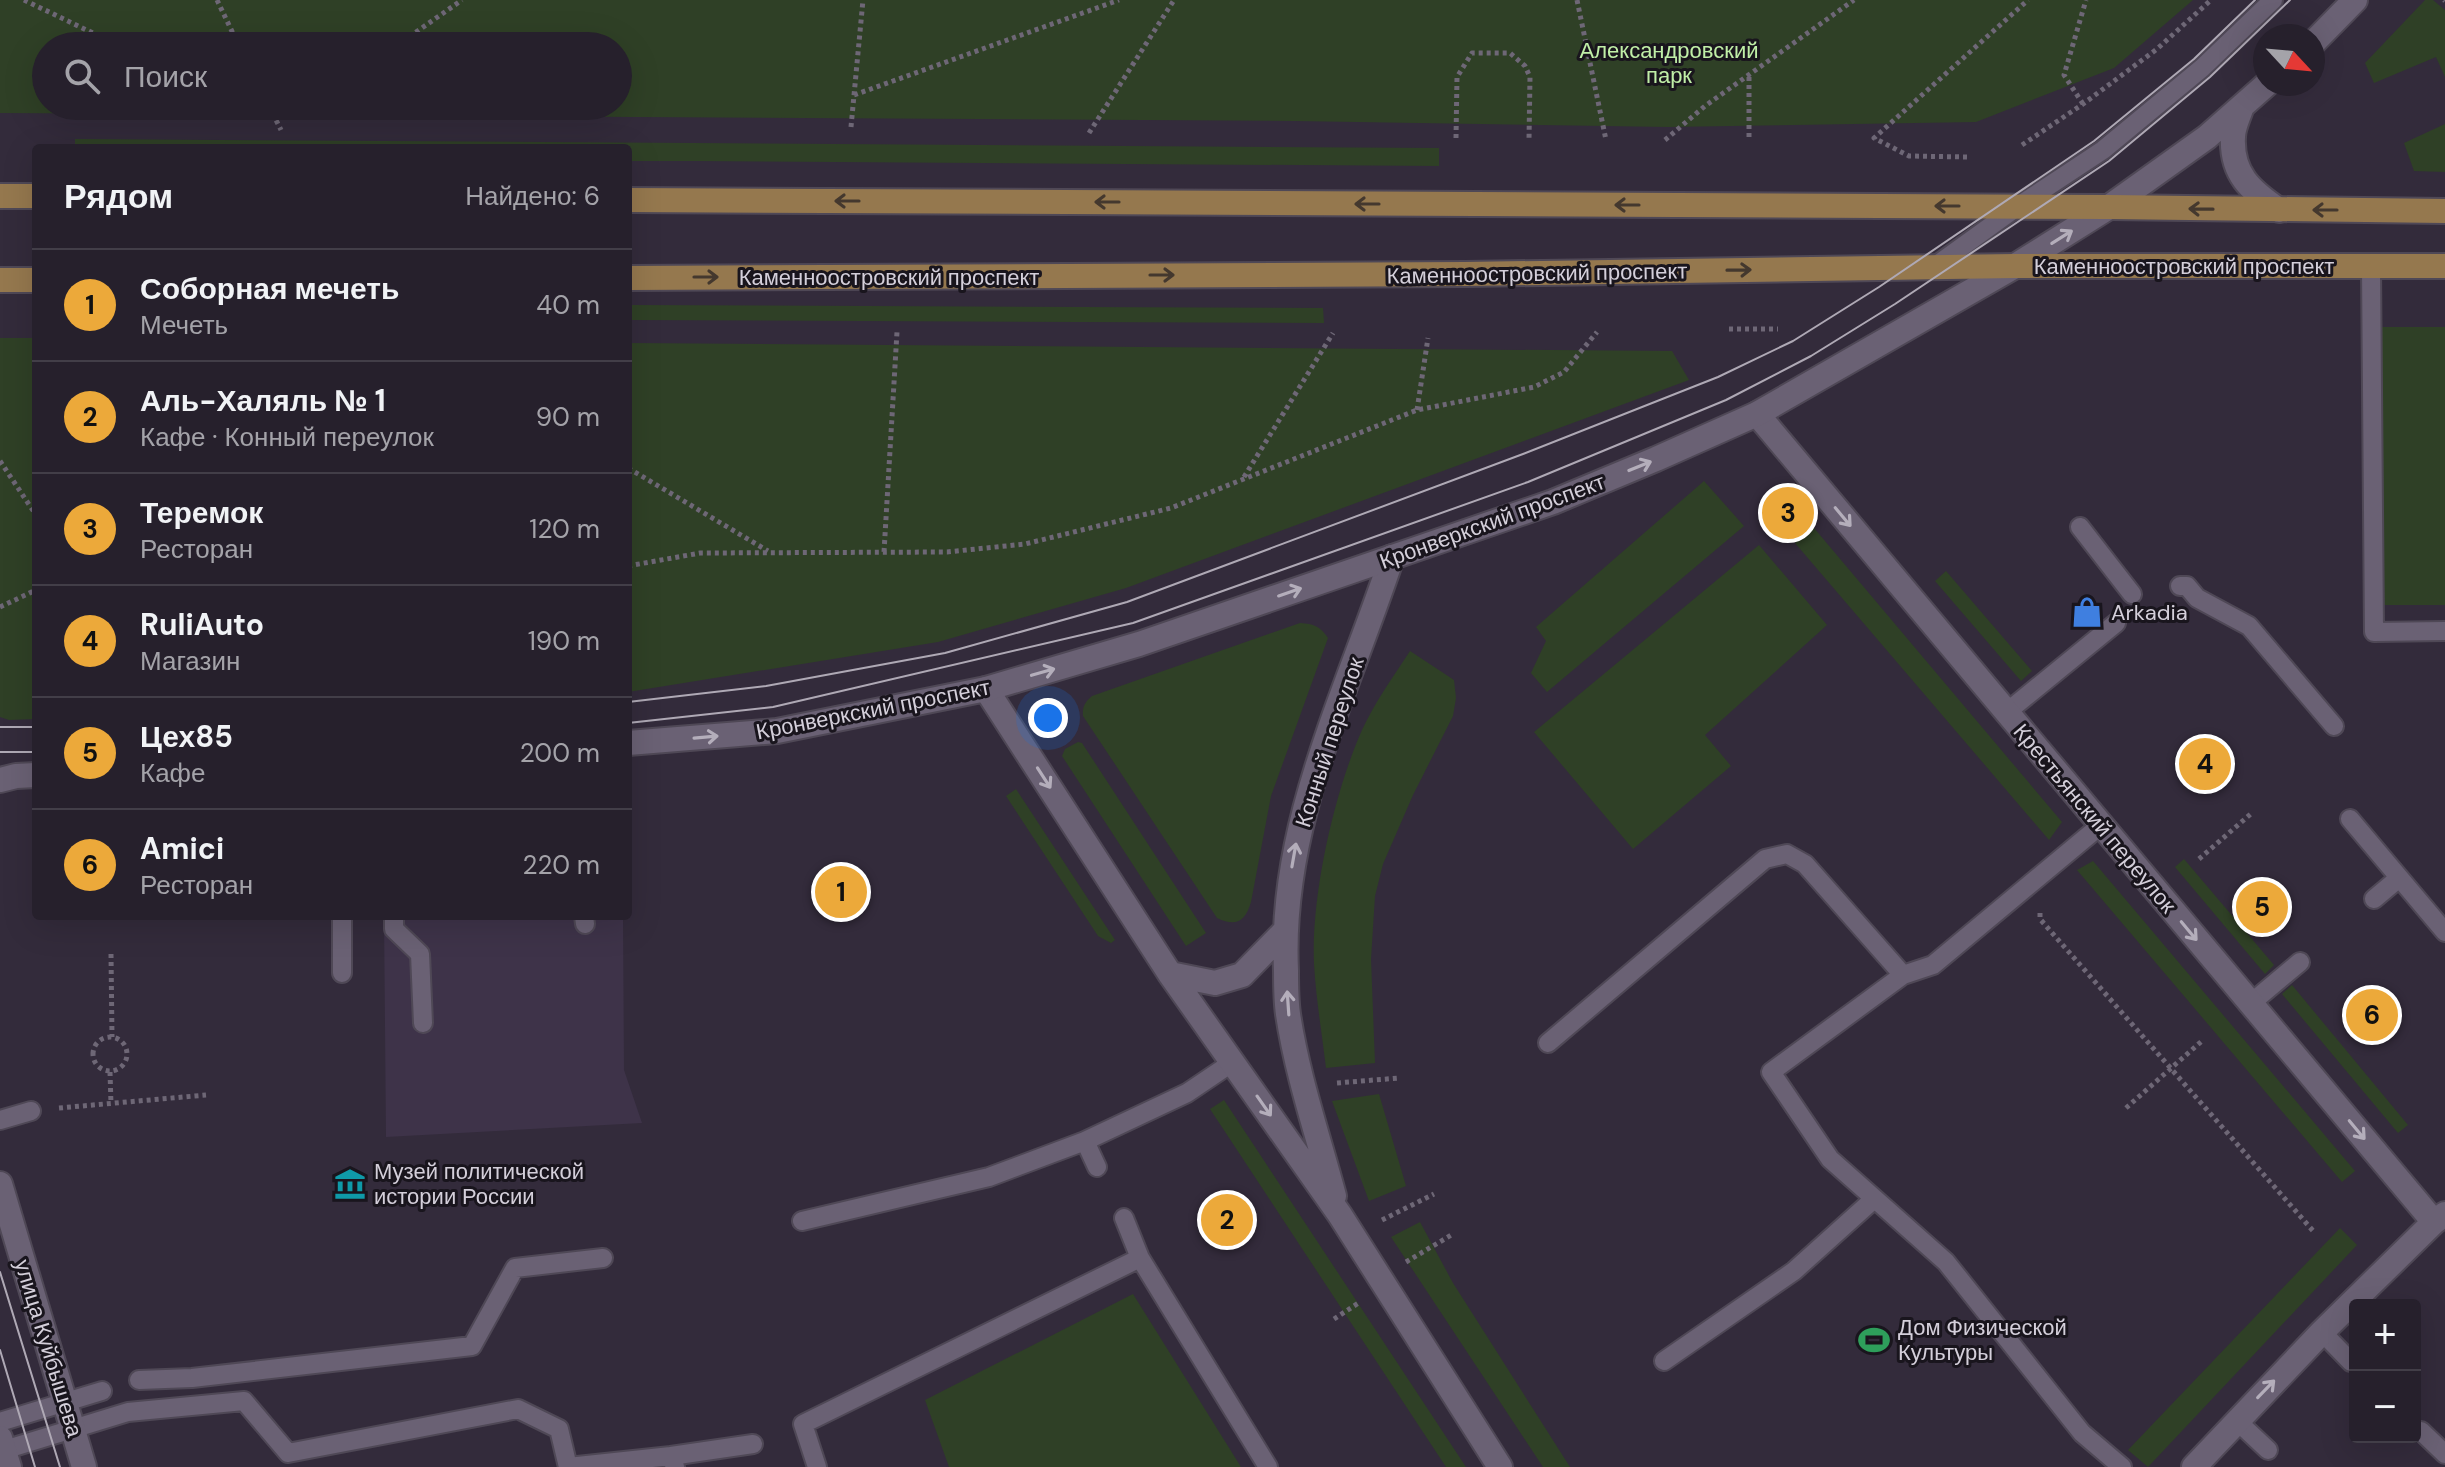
<!DOCTYPE html>
<html lang="ru">
<meta charset="utf-8">
<style>
body{margin:0;font-family:"DM Sans",sans-serif;background:#322d38;color:#f1f3f6}
.controls{position:absolute;right:24px;bottom:24px;display:grid;overflow:hidden;border-radius:8px;box-shadow:0 8px 32px #0002}
.controls button{width:72px;height:72px;display:grid;place-items:center;padding:0;border:0;border-bottom:2px solid #423e48;background:#26202c;color:#f1f3f6;font:40px sans-serif}
.compass{position:absolute;left:2253px;top:24px;width:72px;height:72px;border-radius:50%;background:#26202c;box-shadow:0 8px 32px #0002;rotate:116deg}
.you{position:absolute;left:1048px;top:718px;width:28px;height:28px;margin:-20px;border:6px solid #fff;border-radius:50%;background:#1a73e8;box-shadow:0 0 0 12px #1a73e833}
.badge{display:grid;place-items:center;width:52px;height:52px;border-radius:50%;background:#eca93a;color:#111;font-size:26px;font-weight:700}
.pin{position:absolute;translate:-50% -50%;border:4px solid #fff;box-shadow:0 2px 8px #0006}
.list{margin:0;padding:0;list-style:none}
h2{display:flex;justify-content:space-between;align-items:center;height:104px;margin:0;padding:0 32px;font-size:34px}
h2 small{font-size:26px;font-weight:400;color:#a4a3a9}
.list li{display:grid;grid-template-columns:52px 1fr auto;gap:24px;align-items:center;box-sizing:border-box;height:112px;padding:0 32px;border-top:2px solid #423e48}
.list b{display:block;font-size:30px;white-space:nowrap}
.list p{margin:0;font-size:26px;white-space:nowrap;color:#a4a3a9}
.list em{font-size:26px;font-style:normal;color:#a4a3a9}
.icon{flex:none;width:44px;height:44px;fill:none;stroke:currentColor;stroke-width:2;stroke-linecap:round;stroke-linejoin:round}
.map{position:relative;flex:none;width:2445px;height:1467px;overflow:hidden}
.search{position:absolute;background:#26202c;box-shadow:0 8px 32px #0002;left:32px;top:32px;width:600px;height:88px;display:flex;align-items:center;gap:20px;box-sizing:border-box;padding:0 28px;border-radius:44px;color:#a4a3a9;font-size:30px}
.panel{position:absolute;background:#26202c;box-shadow:0 8px 32px #0002;left:32px;top:144px;width:600px;height:776px;border-radius:8px}
.map>svg:first-child{display:block}
.built{fill:#3e3349}
.green{fill:#2f4026;fill-rule:evenodd}
.lines{fill:none;stroke-linecap:round;stroke-linejoin:round}
.lane-casing{stroke:#4f4856;stroke-width:22}
.street-casing{stroke:#4f4856;stroke-width:28}
.secondary-casing{stroke:#4f4856;stroke-width:28}
.primary-casing{stroke:#4f4856;stroke-width:28}
.path{stroke:#6e6776;stroke-width:5;stroke-dasharray:4 4;stroke-linecap:butt}
.lane{stroke:#6a6174;stroke-width:18}
.street{stroke:#6a6174;stroke-width:24}
.secondary{stroke:#6a6174;stroke-width:24}
.primary{stroke:#95784e;stroke-width:24}
.tram{stroke:#afa9b5;stroke-width:2}
.oneway{stroke:#44382e}
.oneway2{stroke:#b4aebb}
.labels{text-anchor:middle;stroke-width:6;stroke-linejoin:round;paint-order:stroke}
.park-label{font-size:22px;fill:#c0efa7;stroke:#19151d}
.street-label{font-size:22px;fill:#d4cfda;stroke:#19151d}
.poi-label{font-size:22px;fill:#d4cfda;stroke:#19151d;text-anchor:start}
</style>
<div class="map">
<svg width="2445" height="1467" viewBox="0 0 2445 1467">
<rect width="100%" height="100%" fill="#332b3b"/>
<path class="built" d="M 384,916 L 623,916 L 624,1070 L 642,1123 L 386,1137 Z"/>
<path class="green" d="M 0,0 L 2193,0 L 2114,68 L 1976,122 L 1668,127 L 1295,121 L 0,113 ZM 46,46 L 618,46 L 618,106 L 46,106 Z
M 2425,0 L 2433,0 L 2445,10 L 2445,77 L 2436,57 L 2374,83 L 2365,63 Z
M 2445,124 L 2445,172 L 2414,171 L 2404,143 Z
M 75,139 L 1439,148 L 1439,166 L 696,161 L 628,161 L 628,148 L 75,148 Z
M 628,305 L 1323,308 L 1324,323 L 628,320 Z
M 2381,327 L 2445,327 L 2445,605 L 2382,605 Z
M 0,338 L 36,338 L 36,719 L 9,720 L 0,717 Z
M 628,343 L 1672,351 L 1689,380 L 1126,588 L 938,642 L 628,692 Z
M 1704,481 L 1744,526 L 1547,692 L 1531,673 L 1546,641 L 1536,627 Z
M 1814,528 L 2062,822 L 2049,840 L 1795,543 Z
M 1759,545 L 1827,625 L 1705,735 L 1731,766 L 1633,849 L 1534,732 Z
M 1946,571 L 2032,671 L 2021,681 L 1935,581 Z
M 1300,623 C 1314,624 1320,626 1328,638 L 1271,796 L 1251,902 C 1245,922 1236,927 1217,918 L 1083,716 C 1082,707 1085,702 1092,696 Z
M 1410,651 L 1454,680 L 1456,698 L 1453,716 L 1413,795 L 1383,864 L 1375,896 L 1371,959 L 1375,1063 L 1326,1068 C 1322,1034 1316,999 1314,964 C 1311,895 1334,793 1362,730 C 1375,702 1393,677 1410,651 Z
M 1078,742 L 1082,743 L 1206,933 L 1186,946 L 1062,756 L 1065,749 Z
M 1016,789 L 1115,940 L 1111,943 L 1098,936 L 1006,796 Z
M 2184,859 L 2274,965 L 2265,974 L 2175,867 Z
M 2093,861 L 2355,1171 L 2342,1182 L 2077,870 Z
M 2292,985 L 2408,1125 L 2398,1133 L 2282,994 Z
M 1379,1094 L 1406,1186 L 1369,1201 L 1332,1101 Z
M 1224,1100 L 1466,1467 L 1446,1467 L 1210,1109 Z
M 1420,1222 L 1453,1283 L 1570,1467 L 1543,1467 L 1391,1237 Z
M 2340,1228 L 2357,1245 L 2148,1467 L 2128,1450 Z
M 1133,1294 L 1241,1467 L 949,1467 L 925,1400 Z"/>
<g class="lines">
<defs>
<path id="lane" d="M 1934,267 L 2017,207 L 2103,150 L 2202,68 L 2273,0
M 2371,267 L 2374,632 L 2445,631
M 2080,527 L 2132,594
M 2180,586 L 2187,586 L 2197,598 L 2249,626 L 2334,726
M 2007,712 L 2116,623
M 2350,819 L 2445,932
M 2101,825 L 1933,965 L 1903,975 L 1771,1072 L 1830,1159 L 1946,1262 L 2082,1433 L 2122,1467
M 2374,899 L 2399,878
M 394,916 L 394,929 L 420,954 L 423,1023
M 584,916 L 585,924
M 342,973 L 342,916
M 2250,1004 L 2300,962
M 1548,1043 L 1765,859 L 1787,854 L 1805,864 L 1903,975
M 0,1120 L 31,1111
M 1097,1167 L 1085,1141 L 1187,1093 L 1233,1062
M 1124,1218 L 1140,1258 L 1268,1467
M 802,1221 L 989,1177 L 1085,1141
M 2322,1332 L 2351,1362
M 1664,1361 L 1794,1271 L 1874,1199
M 139,1380 L 192,1378 L 472,1346 L 515,1268 L 603,1258
M 2236,1420 L 2268,1450
M 0,1422 L 102,1391
M 2421,1431 L 2445,1454
M 4,1450 L 128,1412 L 244,1401 L 288,1453 L 518,1409 L 559,1429 L 568,1467 L 671,1456 L 675,1467
M 671,1456 L 753,1444
M 817,1467 L 803,1424 L 1140,1258"/>
<path id="street" d="M 1757,414 L 2434,1222
M 986,689 L 1170,974 L 1340,1215 L 1500,1467
M 1170,974 L 1215,983 L 1242,975 L 1284,932
M 1334,1196 C 1318,1136 1297,1075 1288,1014 C 1286,1000 1286,985 1286,971 C 1279,824 1347,693 1392,557
M 2194,1467 L 2322,1332 L 2434,1222 L 2445,1214"/>
<path id="secondary" d="M 2313,43 L 2355,0
M 2242,106 C 2239,116 2233,127 2233,137 C 2231,174 2251,191 2279,210
M 628,743 L 777,731 L 986,689 L 1139,644 L 1553,502 L 1656,459 L 1757,414 L 2015,266 L 2109,207 L 2207,137 L 2267,84
M 0,780 L 16,776 L 36,775
M 0,1184 L 84,1467
M 0,1438 L 9,1467"/>
<path id="primary" d="M 0,196 L 36,196
M 628,200 L 2109,207 L 2445,211
M 628,278 L 1465,274 L 2015,266 L 2445,266
M 0,280 L 36,280"/>
</defs>
<use href="#lane" class="lane-casing"/>
<use href="#street" class="street-casing"/>
<use href="#secondary" class="secondary-casing"/>
<use href="#primary" class="primary-casing"/>
<path class="path" d="M 24,0 L 120,46
M 217,0 L 239,46
M 1577,0 L 1606,140
M 2444,0 L 2445,1
M 396,46 L 462,0
M 1749,77 L 1749,141
M 854,95 L 1119,0
M 2083,104 L 2064,75 L 2086,0
M 269,106 L 281,130
M 851,127 L 863,0
M 1089,133 L 1174,0
M 1456,138 L 1457,77 L 1472,53 L 1510,53 L 1525,66 L 1530,77 L 1529,139
M 1665,140 L 1705,106 L 1854,0
M 2022,145 L 2083,104 L 2157,49 L 2211,0
M 1967,157 L 1909,156 L 1874,138 L 2028,0
M 1729,329 L 1778,329
M 1417,410 L 1428,338
M 0,461 L 36,515
M 628,468 L 768,551
M 1244,477 L 1333,333
M 884,552 L 897,332
M 628,566 L 700,553 L 947,552 L 1025,544 L 1171,508 L 1417,410 L 1534,387 L 1564,372 L 1597,332
M 0,607 L 36,590
M 2199,859 L 2253,812
M 2040,913 L 2040,919 L 2314,1232
M 111,954 L 112,1037
M93 1054a17 17 0 1 1 34 0a17 17 0 1 1-34 0Z
M 110,1072 L 111,1104
M 1337,1083 L 1399,1078
M 59,1108 L 206,1095
M 2126,1108 L 2203,1040
M 1382,1220 L 1434,1194
M 1406,1262 L 1453,1234
M 1334,1319 L 1360,1302"/>
<use href="#lane" class="lane"/>
<use href="#street" class="street"/>
<use href="#secondary" class="secondary"/>
<use href="#primary" class="primary"/>
<path class="tram" d="M 628,702 L 766,686 L 945,653 L 1127,602 L 1523,454 L 1718,377 L 1793,341 L 1879,287 L 2094,141 L 2194,59 L 2255,0
M 628,723 L 773,707 L 1133,623 L 1528,482 L 1726,400 L 1811,356 L 1895,304 L 2109,161 L 2210,77 L 2290,0
M 0,727 L 36,727
M 0,752 L 36,752
M 0,1272 L 60,1467
M 0,1350 L 35,1467"/>
</g>
<defs><path id="oneway-shaft" d="M-6 0H5M1.5-3L5.5 0L1.5 3" fill="none" stroke-width="1.6" stroke-linecap="round" stroke-linejoin="round" transform="scale(2)"/></defs>
<g class="oneway">
<use href="#oneway-shaft" transform="translate(847 201) rotate(-180)"/>
<use href="#oneway-shaft" transform="translate(1107 202) rotate(-180)"/>
<use href="#oneway-shaft" transform="translate(1367 204) rotate(-180)"/>
<use href="#oneway-shaft" transform="translate(1627 205) rotate(-180)"/>
<use href="#oneway-shaft" transform="translate(1947 206) rotate(-180)"/>
<use href="#oneway-shaft" transform="translate(2201 209) rotate(-179)"/>
<use href="#oneway-shaft" transform="translate(2325 210) rotate(180)"/>
<use href="#oneway-shaft" transform="translate(1739 270) rotate(-1)"/>
<use href="#oneway-shaft" transform="translate(1162 275)"/>
<use href="#oneway-shaft" transform="translate(706 277)"/>
</g>
<g class="oneway2">
<use href="#oneway-shaft" transform="translate(2062 237) rotate(-32)"/>
<use href="#oneway-shaft" transform="translate(1640 466) rotate(-22)"/>
<use href="#oneway-shaft" transform="translate(1843 517) rotate(50)"/>
<use href="#oneway-shaft" transform="translate(1290 592) rotate(-19)"/>
<use href="#oneway-shaft" transform="translate(1043 672) rotate(-16)"/>
<use href="#oneway-shaft" transform="translate(706 737) rotate(-5)"/>
<use href="#oneway-shaft" transform="translate(1044 778) rotate(57)"/>
<use href="#oneway-shaft" transform="translate(1294 855) rotate(-80)"/>
<use href="#oneway-shaft" transform="translate(2189 931) rotate(50)"/>
<use href="#oneway-shaft" transform="translate(1288 1003) rotate(-94)"/>
<use href="#oneway-shaft" transform="translate(1264 1106) rotate(55)"/>
<use href="#oneway-shaft" transform="translate(2357 1130) rotate(50)"/>
<use href="#oneway-shaft" transform="translate(2266 1389) rotate(-46)"/>
</g>
<defs>
<symbol id="shop-bare" viewBox="-9 -9 18 18"><path d="M-5-2.5h2.3a2.7 3.5 0 0 1 5.4 0H5L5.5 6h-11ZM-1.5-2.5h3a1.5 2.3 0 0 0-3 0Z" fill="#3f7fe0" stroke="#19151d" stroke-width="2.5" paint-order="stroke"/></symbol>
<symbol id="museum-bare" viewBox="-9 -9 18 18"><path d="M0-6L6-3V-2H-6V-3ZM-5-1h2V3h-2ZM-1-1h2V3h-2ZM3-1h2V3H3ZM-6 4H6V6H-6Z" fill="#0f9aa8" stroke="#19151d" stroke-width="2.5" paint-order="stroke"/></symbol>
<symbol id="stadium-bare" viewBox="-9 -9 18 18"><path d="M0-5a6.5 5 0 1 0 0 10a6.5 5 0 1 0 0-10ZM-3.5-1.8h7v3.6h-7Z" fill="#2e9e5b" stroke="#19151d" stroke-width="2.5" paint-order="stroke"/></symbol>
</defs>
<g fill-rule="evenodd">
<use href="#shop-bare" x="2065" y="590" width="44" height="44"/>
<use href="#museum-bare" x="328" y="1162" width="44" height="44"/>
<use href="#stadium-bare" x="1852" y="1318" width="44" height="44"/>
</g>
<g class="labels">
<g class="park-label">
<text x="1669" y="58">Александровский<tspan x="1669" dy="25">парк</tspan></text>
</g>
<g class="street-label">
<text x="2184" y="274">Каменноостровский проспект</text>
<text transform="translate(1537 273) rotate(-1)" y="8">Каменноостровский проспект</text>
<text x="889" y="285">Каменноостровский проспект</text>
<text transform="translate(1492 521) rotate(-20)" y="8">Кронверкский проспект</text>
<text transform="translate(873 709) rotate(-11)" y="8">Кронверкский проспект</text>
<text transform="translate(1329 742) rotate(-72)" y="8">Конный переулок</text>
<text transform="translate(2095 818) rotate(50)" y="8">Крестьянский переулок</text>
<text transform="translate(49 1348) rotate(73)" y="8">улица Куйбышева</text>
</g>
<g class="poi-label">
<text x="2111" y="620">Arkadia</text>
<text x="374" y="1179">Музей политической<tspan x="374" dy="25">истории России</tspan></text>
<text x="1898" y="1335">Дом Физической<tspan x="1898" dy="25">Культуры</tspan></text>
</g>
</g>
</svg>
<div class="controls">
<button>+</button>
<button>−</button>
</div>
<svg class="compass" viewBox="-18 -18 36 36"><path d="M0-13l5 13h-10z" fill="#e53935"/><path d="M0 13l5-13h-10z" fill="#a4a3a9"/></svg>
<div class="you"></div>
<div class="pin badge" style="left:841px;top:892px">1</div>
<div class="pin badge" style="left:1227px;top:1220px">2</div>
<div class="pin badge" style="left:1788px;top:513px">3</div>
<div class="pin badge" style="left:2205px;top:764px">4</div>
<div class="pin badge" style="left:2262px;top:907px">5</div>
<div class="pin badge" style="left:2372px;top:1015px">6</div>
<div class="search"><svg class="icon" aria-label="search" viewBox="0 0 24 24"><circle cx="10" cy="10" r="6"/><path d="M15 15l6 6"/></svg>Поиск</div>
<section class="panel">
<h2>Рядом<small>Найдено: 6</small></h2>
<ul class="list">
<li><span class="badge">1</span><div><b>Соборная мечеть</b><p>Мечеть</p></div><em>40 m</em></li>
<li><span class="badge">2</span><div><b>Аль-Халяль № 1</b><p>Кафе · Конный переулок</p></div><em>90 m</em></li>
<li><span class="badge">3</span><div><b>Теремок</b><p>Ресторан</p></div><em>120 m</em></li>
<li><span class="badge">4</span><div><b>RuliAuto</b><p>Магазин</p></div><em>190 m</em></li>
<li><span class="badge">5</span><div><b>Цех85</b><p>Кафе</p></div><em>200 m</em></li>
<li><span class="badge">6</span><div><b>Amici</b><p>Ресторан</p></div><em>220 m</em></li>
</ul>
</section>
</div>
